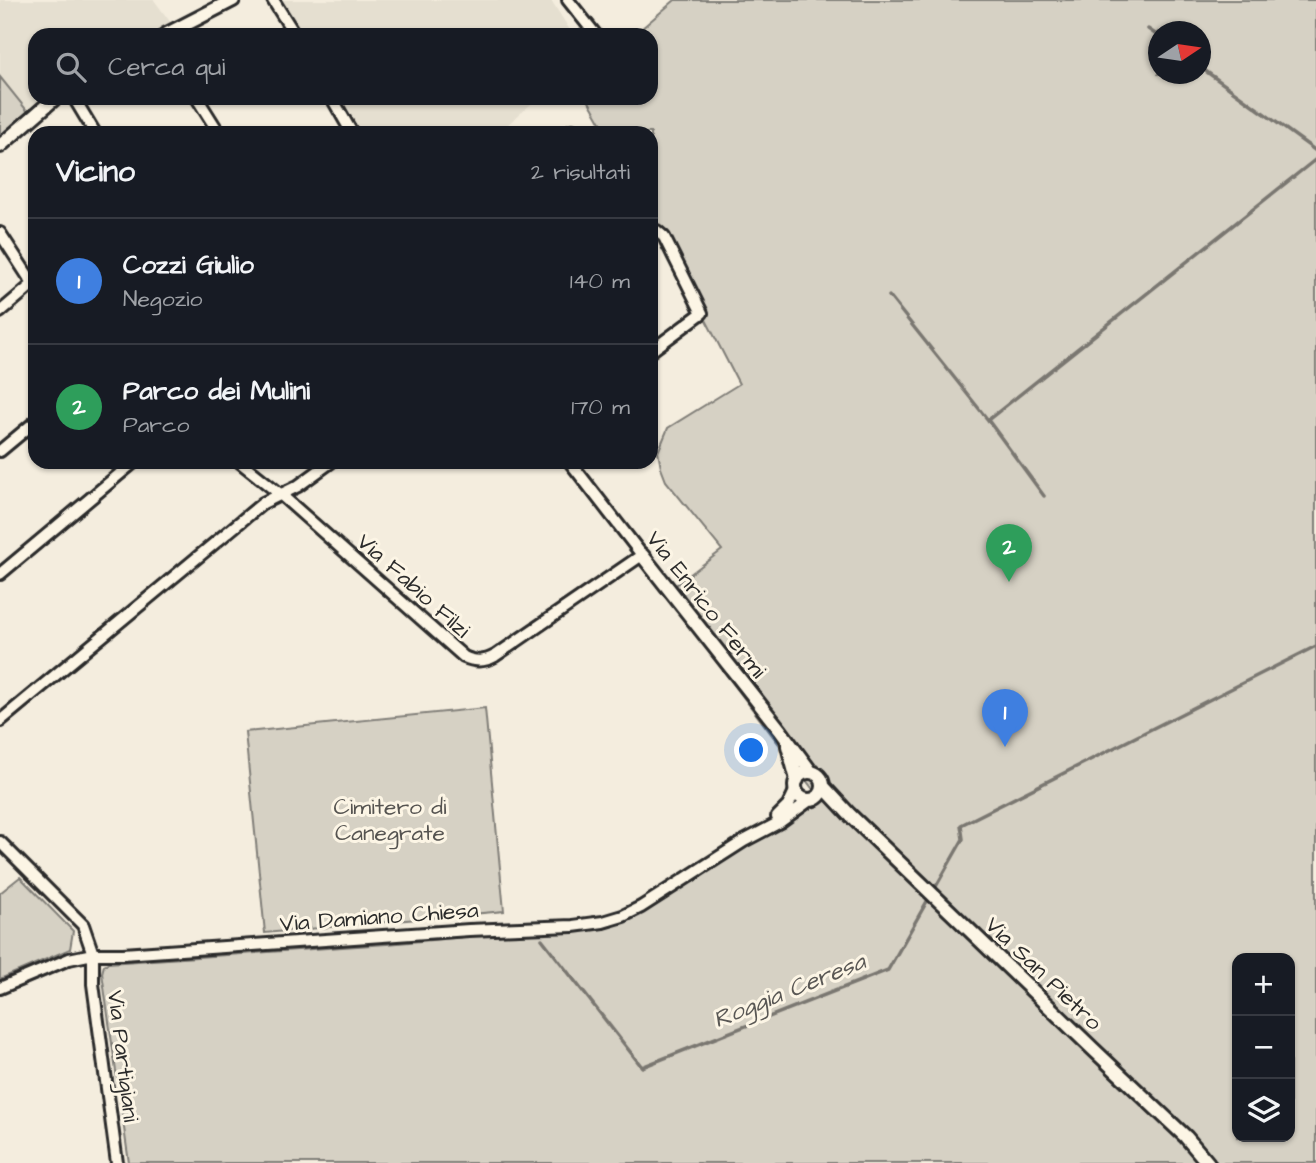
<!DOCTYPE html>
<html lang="it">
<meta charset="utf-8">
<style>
body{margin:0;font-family:"Architects Daughter",sans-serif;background:#20242c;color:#f1f3f6}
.controls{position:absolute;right:21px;bottom:21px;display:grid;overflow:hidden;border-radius:14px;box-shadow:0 2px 5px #0004}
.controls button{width:63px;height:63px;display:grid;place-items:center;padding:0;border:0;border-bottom:2px solid #363941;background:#171b24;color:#f1f3f6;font:35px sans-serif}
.compass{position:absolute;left:1148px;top:21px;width:63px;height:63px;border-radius:50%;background:#171b24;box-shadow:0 2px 5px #0004;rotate:77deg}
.you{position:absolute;left:752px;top:751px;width:24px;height:24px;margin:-18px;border:5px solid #fff;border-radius:50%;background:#1a73e8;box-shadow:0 0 0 10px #1a73e833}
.badge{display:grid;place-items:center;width:46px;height:46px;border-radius:50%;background:#db2777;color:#fff;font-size:23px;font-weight:700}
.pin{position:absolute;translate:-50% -58px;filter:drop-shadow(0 2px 4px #0008)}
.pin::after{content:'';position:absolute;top:37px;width:24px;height:21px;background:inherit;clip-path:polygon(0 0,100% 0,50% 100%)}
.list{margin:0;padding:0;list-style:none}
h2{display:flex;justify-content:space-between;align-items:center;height:91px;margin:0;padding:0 28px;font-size:30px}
h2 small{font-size:23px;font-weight:400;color:#9ea1a6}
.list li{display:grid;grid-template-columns:46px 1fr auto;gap:21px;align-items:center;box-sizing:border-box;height:126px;padding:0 28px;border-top:2px solid #363941}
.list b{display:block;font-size:26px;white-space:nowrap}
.list p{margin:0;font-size:23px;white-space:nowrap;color:#9ea1a6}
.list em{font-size:23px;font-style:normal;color:#9ea1a6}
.icon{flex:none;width:38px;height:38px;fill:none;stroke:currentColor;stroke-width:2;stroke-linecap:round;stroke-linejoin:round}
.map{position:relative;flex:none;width:1316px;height:1163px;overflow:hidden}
.search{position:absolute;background:#171b24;box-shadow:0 2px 5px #0004;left:28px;top:28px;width:630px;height:77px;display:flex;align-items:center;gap:18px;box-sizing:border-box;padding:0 24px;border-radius:21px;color:#9ea1a6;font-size:26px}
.panel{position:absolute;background:#171b24;box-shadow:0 2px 5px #0004;left:28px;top:126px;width:630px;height:343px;border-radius:21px}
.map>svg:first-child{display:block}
.built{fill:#e5dfd0}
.green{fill:#d6d1c4;stroke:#807e78;stroke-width:2;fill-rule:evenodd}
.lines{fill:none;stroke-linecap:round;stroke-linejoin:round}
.stream{stroke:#7a7771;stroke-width:3.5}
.minor-casing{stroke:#2b2b2b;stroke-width:16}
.tertiary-casing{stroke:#2b2b2b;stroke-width:18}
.minor{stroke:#fcf5e5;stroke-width:10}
.tertiary{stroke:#fcf5e5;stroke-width:12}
.labels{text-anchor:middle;stroke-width:6;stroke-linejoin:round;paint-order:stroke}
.street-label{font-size:23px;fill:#2b2b2b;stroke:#fcf5e5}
.park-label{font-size:23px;fill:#565451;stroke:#fcf5e5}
.water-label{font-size:24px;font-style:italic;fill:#595754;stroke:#fcf5e5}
</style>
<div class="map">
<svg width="1316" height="1163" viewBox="0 0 1316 1163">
<rect width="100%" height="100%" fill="#f4edde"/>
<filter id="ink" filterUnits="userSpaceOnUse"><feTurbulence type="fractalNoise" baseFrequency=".0143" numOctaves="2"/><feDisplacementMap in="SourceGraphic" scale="14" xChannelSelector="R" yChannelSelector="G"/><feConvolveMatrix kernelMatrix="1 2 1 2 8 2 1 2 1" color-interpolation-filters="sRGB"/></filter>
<g filter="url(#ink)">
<path class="built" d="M 0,0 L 154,0 L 171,23 L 151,35 L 35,35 L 35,98 L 44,98 L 29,113 L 0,136 Z
M 282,0 L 551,0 L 573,35 L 297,35 L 279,6 Z
M 337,98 L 538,98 L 498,133 L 359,133 Z"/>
<path class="green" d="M 675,0 L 1316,0 L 1316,1163 L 129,1163 L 102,973 L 104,965 L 108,963 L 387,944 L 542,930 L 587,931 L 615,925 L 821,800 L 672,603 L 684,595 L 676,585 L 722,550 L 666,481 L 661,468 L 658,452 L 668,428 L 739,384 L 651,213 L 651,133 L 607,133 L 587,98 L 651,98 L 651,35 L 634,35 ZM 1158,32 L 1200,32 L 1200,74 L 1158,74 ZM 1237,958 L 1290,958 L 1290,1137 L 1237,1137 Z
M 0,77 L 29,113 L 0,136 Z
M 485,708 L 504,911 L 265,933 L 245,732 Z
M 20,877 L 73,931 L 70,949 L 0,979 L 0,893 Z"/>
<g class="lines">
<path class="stream" d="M 1148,29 L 1158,36
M 1200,67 L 1316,151
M 889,296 L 988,420 L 1044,496
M 988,420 L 1316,159
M 934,890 L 963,839 L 961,825 L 1316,646
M 542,939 L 642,1067 L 888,970 L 930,896"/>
<defs>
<path id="minor" d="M 273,0 L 295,35
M 568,0 L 596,35
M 74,98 L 95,133
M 197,98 L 219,133
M 332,98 L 352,133
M 568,133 L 572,130
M 651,231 L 657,231 L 664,237 L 702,313 L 651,351
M 0,233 L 35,287
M 0,312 L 33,284
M 0,451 L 35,422
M 240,462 L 280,494 L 464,657 C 475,662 484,662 495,656 L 642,555 L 570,462
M 0,574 L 134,462
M 0,721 L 263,503 L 298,486 L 331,462
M 777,817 L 788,806 L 796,789
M 0,842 L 83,925 L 93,954 L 93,984 L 117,1163
M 0,988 L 69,959 L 93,954 L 123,954 L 469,930 L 573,926 L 603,922 L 623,916 L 641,907 L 744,841 L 780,822 L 810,800"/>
<path id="tertiary" d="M 165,35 L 233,0
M 0,146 L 55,98
M 642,555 L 780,730 L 811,772
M 788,746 L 797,780
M795 786a14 14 0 1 1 28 0a14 14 0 1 1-28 0Z
M 823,786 L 849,814 L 1093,1049 L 1186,1137 L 1208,1163"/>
</defs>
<use href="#minor" class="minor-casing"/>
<use href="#tertiary" class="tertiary-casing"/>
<use href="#minor" class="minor"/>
<use href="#tertiary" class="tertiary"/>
</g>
</g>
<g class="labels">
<g class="street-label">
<text transform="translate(414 585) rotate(42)" y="8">Via Fabio Filzi</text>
<text transform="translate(707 604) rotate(52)" y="8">Via Enrico Fermi</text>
<text transform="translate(379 916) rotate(-4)" y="8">Via Damiano Chiesa</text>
<text transform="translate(1044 973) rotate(44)" y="8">Via San Pietro</text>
<text transform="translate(124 1056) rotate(83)" y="8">Via Partigiani</text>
</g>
<g class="park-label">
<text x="390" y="814">Cimitero di<tspan x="390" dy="26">Canegrate</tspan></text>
</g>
<g class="water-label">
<text transform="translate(789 990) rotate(-22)" y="8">Roggia Ceresa</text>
</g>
</g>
</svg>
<div class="controls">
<button>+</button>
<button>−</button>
<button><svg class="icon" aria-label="layers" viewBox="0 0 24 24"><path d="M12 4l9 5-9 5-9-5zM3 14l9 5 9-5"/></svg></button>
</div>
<svg class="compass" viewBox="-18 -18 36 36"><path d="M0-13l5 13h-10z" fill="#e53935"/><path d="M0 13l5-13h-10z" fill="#9ea1a6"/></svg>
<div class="you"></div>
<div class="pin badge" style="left:1005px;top:747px;background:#3f7fe0">1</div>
<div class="pin badge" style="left:1009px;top:582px;background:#2e9e5b">2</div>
<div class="search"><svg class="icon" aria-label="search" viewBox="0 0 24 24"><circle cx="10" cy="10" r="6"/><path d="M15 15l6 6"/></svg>Cerca qui</div>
<section class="panel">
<h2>Vicino<small>2 risultati</small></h2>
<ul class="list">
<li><span class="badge" style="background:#3f7fe0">1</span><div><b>Cozzi Giulio</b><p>Negozio</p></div><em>140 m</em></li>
<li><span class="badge" style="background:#2e9e5b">2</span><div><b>Parco dei Mulini</b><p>Parco</p></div><em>170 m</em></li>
</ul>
</section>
</div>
